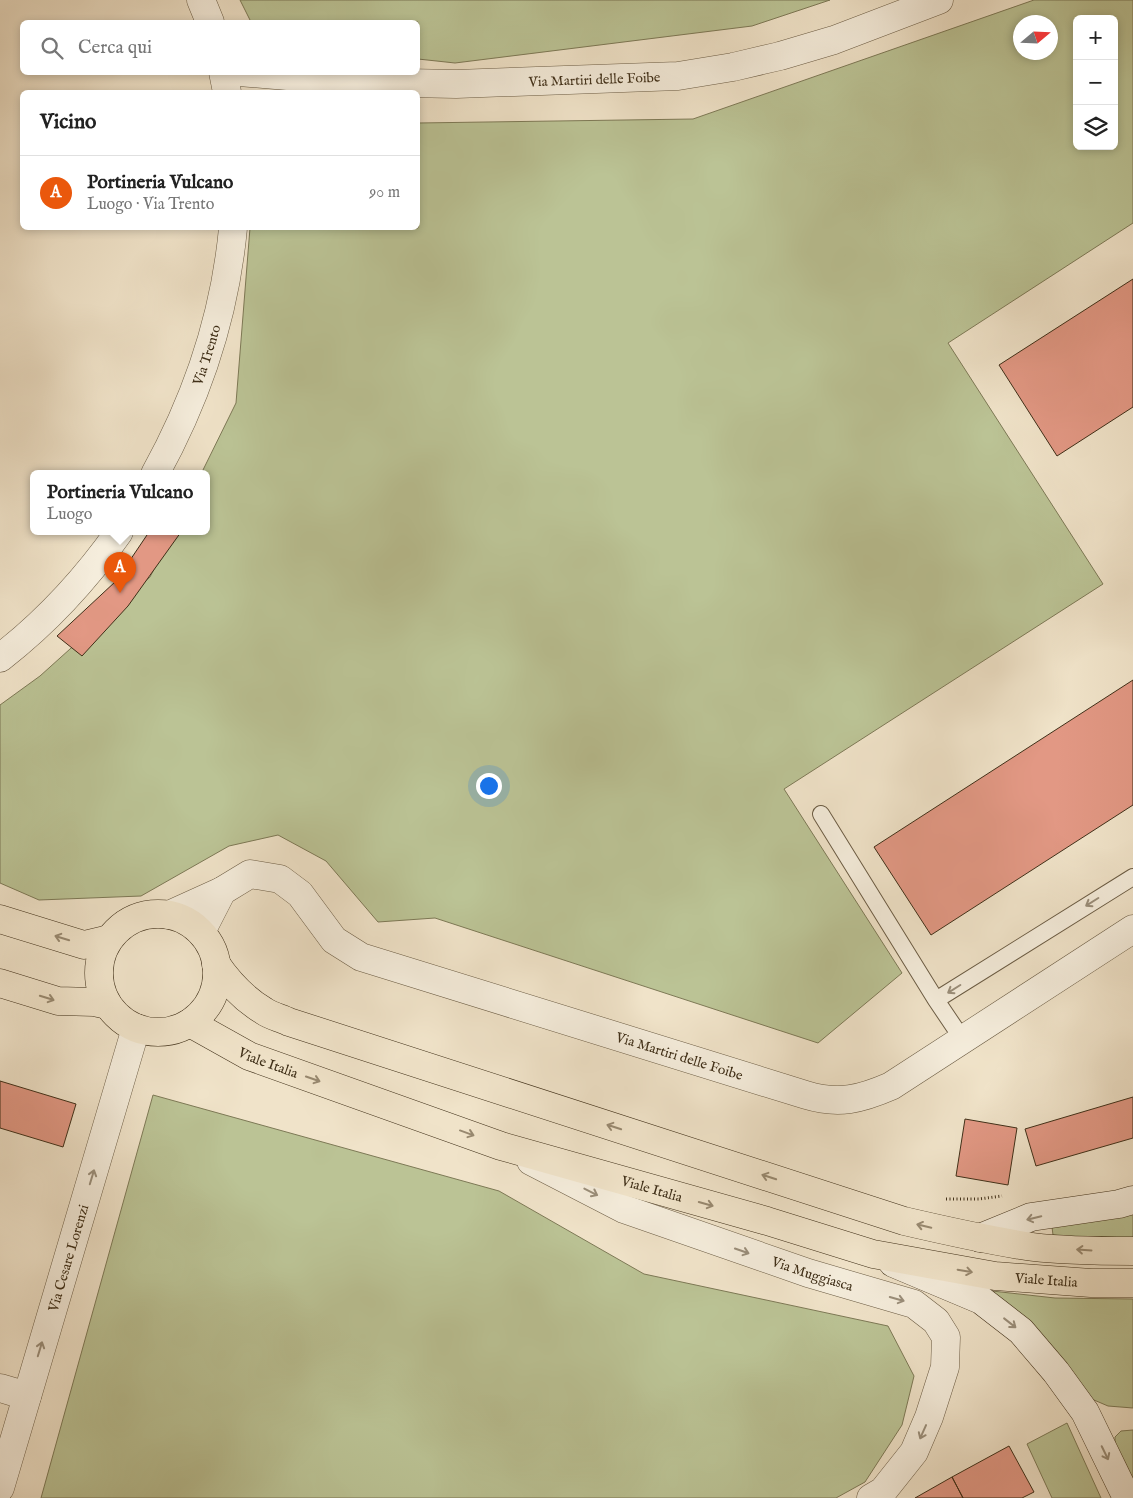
<!DOCTYPE html>
<html lang="it">
<meta charset="utf-8">
<style>
body{margin:0;font-family:"IM FELL English",serif;background:#f2f2f2;color:#222}
.controls{position:absolute;right:15px;top:15px;display:grid;overflow:hidden;border-radius:8px;box-shadow:0 2px 8px #0003}
.controls button{width:45px;height:45px;display:grid;place-items:center;padding:0;border:0;border-bottom:1px solid #e0e0e0;background:#fff;color:#222;font:25px sans-serif}
.compass{position:absolute;left:1013px;top:15px;width:45px;height:45px;border-radius:50%;background:#fff;box-shadow:0 2px 8px #0003;rotate:71deg}
.you{position:absolute;left:488px;top:785px;width:18px;height:18px;margin:-12px;border:4px solid #fff;border-radius:50%;background:#1a73e8;box-shadow:0 0 0 8px #1a73e833}
.badge{display:grid;place-items:center;width:32px;height:32px;border-radius:50%;background:#ea580c;color:#fff;font-size:16px;font-weight:700}
.pin{position:absolute;translate:-50% -41px;filter:drop-shadow(0 1px 2px #0008)}
.pin::after{content:'';position:absolute;top:26px;width:18px;height:15px;background:inherit;clip-path:polygon(0 0,100% 0,50% 100%)}
.popup{position:absolute;left:30px;top:470px;width:180px;height:65px;box-sizing:border-box;display:grid;place-content:center;border-radius:8px;background:#fff;filter:drop-shadow(0 1px 4px #0005);font-size:16px;white-space:nowrap;color:#767676}
.popup b{font-size:19px;color:#222}
.popup::after{content:'';position:absolute;left:50%;top:100%;margin-left:-10px;border:10px solid transparent;border-top-color:#fff}
.list{margin:0;padding:0;list-style:none}
h2{display:flex;justify-content:space-between;align-items:center;height:65px;margin:0;padding:0 20px;font-size:21px}
h2 small{font-size:16px;font-weight:400;color:#767676}
.list li{display:grid;grid-template-columns:32px 1fr auto;gap:15px;align-items:center;box-sizing:border-box;height:75px;padding:0 20px;border-top:1px solid #e0e0e0}
.list b{display:block;font-size:19px;white-space:nowrap}
.list p{margin:0;font-size:16px;white-space:nowrap;color:#767676}
.list em{font-size:16px;font-style:normal;color:#767676}
.icon{flex:none;width:28px;height:28px;fill:none;stroke:currentColor;stroke-width:2;stroke-linecap:round;stroke-linejoin:round}
.map{position:relative;flex:none;width:1133px;height:1498px;overflow:hidden}
.search{position:absolute;background:#fff;box-shadow:0 2px 8px #0003;left:20px;top:20px;width:400px;height:55px;display:flex;align-items:center;gap:12px;box-sizing:border-box;padding:0 18px;border-radius:8px;color:#767676;font-size:19px}
.panel{position:absolute;background:#fff;box-shadow:0 2px 8px #0003;left:20px;top:90px;width:400px;height:140px;border-radius:8px}
.map>svg:first-child{display:block}
.green{fill:#bbc395;stroke:#7d7956;fill-rule:evenodd}
.building{fill:#e29884;stroke:#3f2f18}
.lines{fill:none;stroke-linecap:round;stroke-linejoin:round}
.service-casing{stroke:#6b5c44;stroke-width:18}
.minor-casing{stroke:#6b5c44;stroke-width:29}
.secondary-casing{stroke:#3f2f18;stroke-width:29}
.primary-casing{stroke:#3f2f18;stroke-width:29}
.path{stroke:#3f2f18;stroke-width:3;stroke-dasharray:1 2.5;stroke-linecap:butt}
.service{stroke:#f5eddc;stroke-width:16}
.minor{stroke:#f5eddc;stroke-width:28}
.secondary{stroke:#f5eddc;stroke-width:28}
.primary{stroke:#f0e3c9;stroke-width:28}
.oneway{stroke:#9a8e7a}
.oneway2{stroke:#988970}
.labels{text-anchor:middle;stroke-width:5;stroke-linejoin:round;paint-order:stroke}
.street-label{font-size:14px;fill:#3f2f18;stroke:#f5eddc}
</style>
<div class="map">
<svg width="1133" height="1498" viewBox="0 0 1133 1498">
<rect width="100%" height="100%" fill="#f0e3c9"/>
<filter id="stains"><feTurbulence type="fractalNoise" baseFrequency=".004" numOctaves="4"/><feColorMatrix values="0 0 0 0 .2 0 0 0 0 .09 0 0 0 0 .02 0 0 0 .5 -.17"/></filter>
<radialGradient id="worn" r=".72"><stop offset=".6" stop-color="#630" stop-opacity="0"/><stop offset="1" stop-color="#630" stop-opacity=".3"/></radialGradient>
<path class="green" d="M 240,0 L 830,0 L 752,26 L 455,63 L 418,59 L 418,22 L 251,22 Z
M 1034,0 L 1133,0 L 1133,223 L 948,343 L 1103,584 L 784,789 L 902,973 L 818,1043 L 435,918 L 378,922 L 326,861 L 278,835 L 229,846 L 141,896 L 39,900 L 0,883 L 0,705 L 40,676 L 150,577 L 173,532 L 206,532 L 206,474 L 201,474 L 236,403 L 250,228 L 418,228 L 418,123 L 693,119 ZM 1077,19 L 1114,19 L 1114,146 L 1077,146 ZM 1020,22 L 1050,22 L 1050,52 L 1020,52 Z
M 153,1095 L 499,1191 L 644,1274 L 888,1326 L 914,1376 L 902,1425 L 865,1482 L 836,1498 L 41,1498 Z
M 1133,1212 L 1133,1238 L 1109,1241 L 1053,1235 L 1052,1227 Z
M 992,1291 L 1055,1298 L 1133,1299 L 1133,1408 L 1108,1406 L 1087,1397 L 989,1297 Z
M 1067,1423 L 1101,1498 L 1052,1498 L 1027,1444 Z
M 1133,1430 L 1133,1498 L 1115,1447 L 1115,1437 L 1121,1431 Z"/>
<path class="building" d="M 1133,279 L 1133,407 L 1057,456 L 999,365 Z
M 149,532 L 181,532 L 128,606 L 82,656 L 57,636 L 116,581 Z
M 1133,680 L 1133,805 L 931,935 L 874,847 Z
M 0,1081 L 76,1104 L 63,1147 L 0,1128 Z
M 1133,1097 L 1133,1138 L 1036,1166 L 1025,1129 Z
M 965,1119 L 1017,1128 L 1008,1185 L 956,1176 Z
M 1009,1446 L 1034,1492 L 1022,1498 L 963,1498 L 952,1477 Z
M 952,1477 L 963,1498 L 915,1498 Z"/>
<g class="lines">
<defs>
<path id="service" d="M 821,814 L 936,1000 L 963,1040
M 936,1000 L 1133,877"/>
<g id="minor">
<path d="M 201,0 L 210,22"/>
<path d="M 223,72 L 227,92"/>
<path id="s1" d="M 239,72 L 358,82 L 456,84 L 678,76 L 733,67 L 780,56 L 834,40 L 939,0"/>
<path id="s2" d="M 155,474 C 197,398 225,315 233,228"/>
<path d="M 0,658 C 45,623 86,579 119,532"/>
<path id="s3" d="M 169,915 L 222,891 L 250,874 L 280,879 L 300,894 L 334,940 L 361,957 L 806,1095 C 839,1105 861,1099 891,1086 L 1133,929"/>
<path d="M 201,932 L 222,891"/>
<path id="s4" d="M 531,1161 L 624,1209 L 808,1273 L 914,1304 L 936,1321 L 946,1337 L 945,1367 L 929,1417 L 914,1452 L 883,1491 L 871,1498"/>
<path d="M 0,1388 L 27,1396"/>
<path id="s5" d="M 0,1488 L 136,1028"/>
</g>
<path id="secondary" d="M 980,1238 L 1031,1217 L 1119,1204 L 1133,1200
M 893,1263 L 981,1300 L 1021,1331 L 1056,1372 L 1085,1412 L 1127,1498"/>
<g id="primary">
<circle cx="158" cy="973" r="59"/>
<path d="M 0,919 L 84,945 L 109,939"/>
<path d="M 216,964 C 229,983 244,999 264,1011 C 271,1016 281,1018 289,1022 L 904,1221 C 947,1231 990,1241 1033,1247 C 1066,1251 1100,1251 1133,1251"/>
<path d="M 0,983 L 58,1001 L 94,1002 L 108,1005"/>
<path id="s6" d="M 190,1023 L 249,1056 L 501,1146 L 767,1221 L 873,1254 L 995,1276 L 1091,1283 L 1133,1283"/>
</g>
</defs>
<use href="#service" class="service-casing"/>
<use href="#minor" class="minor-casing"/>
<use href="#secondary" class="secondary-casing"/>
<use href="#primary" class="primary-casing"/>
<path class="path" d="M 946,1199 L 979,1199 L 1002,1196"/>
<use href="#service" class="service"/>
<use href="#minor" class="minor"/>
<use href="#secondary" class="secondary"/>
<use href="#primary" class="primary"/>
</g>
<defs><path id="oneway-shaft" d="M-6 0H5M1.5-3L5.5 0L1.5 3" fill="none" stroke-width="1.6" stroke-linecap="round" stroke-linejoin="round" transform="scale(1.25)"/></defs>
<g class="oneway">
<use href="#oneway-shaft" transform="translate(1092 902) rotate(148)"/>
<use href="#oneway-shaft" transform="translate(954 989) rotate(148)"/>
<use href="#oneway-shaft" transform="translate(92 1177) rotate(-73)"/>
<use href="#oneway-shaft" transform="translate(591 1192) rotate(27)"/>
<use href="#oneway-shaft" transform="translate(1034 1218) rotate(166)"/>
<use href="#oneway-shaft" transform="translate(742 1251) rotate(19)"/>
<use href="#oneway-shaft" transform="translate(897 1299) rotate(16)"/>
<use href="#oneway-shaft" transform="translate(1010 1323) rotate(38)"/>
<use href="#oneway-shaft" transform="translate(40 1349) rotate(-73)"/>
<use href="#oneway-shaft" transform="translate(923 1432) rotate(114)"/>
<use href="#oneway-shaft" transform="translate(1105 1453) rotate(64)"/>
</g>
<g class="oneway2">
<use href="#oneway-shaft" transform="translate(62 938) rotate(-163)"/>
<use href="#oneway-shaft" transform="translate(47 998) rotate(17)"/>
<use href="#oneway-shaft" transform="translate(313 1079) rotate(19)"/>
<use href="#oneway-shaft" transform="translate(614 1127) rotate(-162)"/>
<use href="#oneway-shaft" transform="translate(467 1133) rotate(20)"/>
<use href="#oneway-shaft" transform="translate(769 1177) rotate(-162)"/>
<use href="#oneway-shaft" transform="translate(706 1204) rotate(16)"/>
<use href="#oneway-shaft" transform="translate(924 1226) rotate(-167)"/>
<use href="#oneway-shaft" transform="translate(1084 1250) rotate(-176)"/>
<use href="#oneway-shaft" transform="translate(965 1271) rotate(10)"/>
</g>
<g class="labels">
<g class="street-label">
<text dy="5" stroke="none"><textPath href="#s1" startOffset="356">Via Martiri delle Foibe</textPath></text>
<text dy="5" stroke="none"><textPath href="#s2" startOffset="130">Via Trento</textPath></text>
<text dy="5" stroke="none"><textPath href="#s3" startOffset="569">Via Martiri delle Foibe</textPath></text>
<text dy="5" stroke="none"><textPath href="#s6" startOffset="88">Viale Italia</textPath></text>
<text dy="5" stroke="none"><textPath href="#s6" startOffset="492">Viale Italia</textPath></text>
<text dy="5" stroke="none"><textPath href="#s5" startOffset="240">Via Cesare Lorenzi</textPath></text>
<text dy="5" stroke="none"><textPath href="#s4" startOffset="304">Via Muggiasca</textPath></text>
<text dy="5" stroke="none"><textPath href="#s6" startOffset="898">Viale Italia</textPath></text>
</g>
</g>
<rect width="100%" height="100%" filter="url(#stains)"/>
<rect width="100%" height="100%" fill="url(#worn)"/>
</svg>
<div class="controls">
<button>+</button>
<button>−</button>
<button><svg class="icon" aria-label="layers" viewBox="0 0 24 24"><path d="M12 4l9 5-9 5-9-5zM3 14l9 5 9-5"/></svg></button>
</div>
<svg class="compass" viewBox="-18 -18 36 36"><path d="M0-13l5 13h-10z" fill="#e53935"/><path d="M0 13l5-13h-10z" fill="#767676"/></svg>
<div class="you"></div>
<div class="pin badge" style="left:120px;top:593px">A</div>
<div class="popup"><b>Portineria Vulcano</b>Luogo</div>
<div class="search"><svg class="icon" aria-label="search" viewBox="0 0 24 24"><circle cx="10" cy="10" r="6"/><path d="M15 15l6 6"/></svg>Cerca qui</div>
<section class="panel">
<h2>Vicino<small></small></h2>
<ul class="list">
<li><span class="badge">A</span><div><b>Portineria Vulcano</b><p>Luogo · Via Trento</p></div><em>90 m</em></li>
</ul>
</section>
</div>
